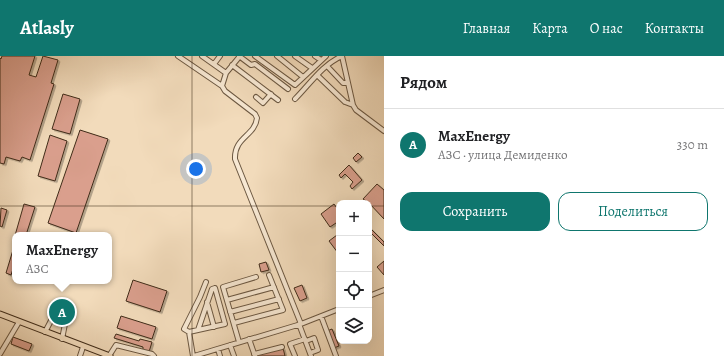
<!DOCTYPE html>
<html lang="ru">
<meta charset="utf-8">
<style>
body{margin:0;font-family:Alegreya,serif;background:#f6f6f6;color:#202124}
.controls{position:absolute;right:12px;bottom:12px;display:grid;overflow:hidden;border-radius:8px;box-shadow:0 4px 16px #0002}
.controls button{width:36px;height:36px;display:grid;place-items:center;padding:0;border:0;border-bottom:1px solid #e0e0e0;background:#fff;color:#202124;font:20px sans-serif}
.you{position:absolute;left:196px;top:113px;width:14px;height:14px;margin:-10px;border:3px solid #fff;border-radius:50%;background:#1a73e8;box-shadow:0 0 0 6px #1a73e833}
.badge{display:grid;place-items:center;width:26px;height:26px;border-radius:50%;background:#0f766e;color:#fff;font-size:13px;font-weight:700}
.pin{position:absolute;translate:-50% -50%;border:2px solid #fff;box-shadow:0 1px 4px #0006}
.popup{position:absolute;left:12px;top:176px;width:100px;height:52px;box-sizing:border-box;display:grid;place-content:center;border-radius:8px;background:#fff;filter:drop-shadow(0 1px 3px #0005);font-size:13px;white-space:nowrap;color:#757577}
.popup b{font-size:15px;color:#202124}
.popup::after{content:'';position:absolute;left:50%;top:100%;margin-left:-8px;border:8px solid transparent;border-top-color:#fff}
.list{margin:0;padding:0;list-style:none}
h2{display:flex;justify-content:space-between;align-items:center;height:52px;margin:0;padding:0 16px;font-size:17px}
h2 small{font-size:13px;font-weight:400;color:#757577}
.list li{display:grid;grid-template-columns:26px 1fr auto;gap:12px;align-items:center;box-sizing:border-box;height:72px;padding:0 16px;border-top:1px solid #e0e0e0}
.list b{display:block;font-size:15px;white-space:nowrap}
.list p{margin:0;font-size:13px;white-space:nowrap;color:#757577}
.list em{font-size:13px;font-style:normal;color:#757577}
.actions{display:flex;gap:8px;padding:12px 16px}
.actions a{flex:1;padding:9px 0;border:1px solid #0f766e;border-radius:12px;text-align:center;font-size:14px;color:#0f766e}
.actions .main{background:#0f766e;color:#fff}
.icon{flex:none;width:22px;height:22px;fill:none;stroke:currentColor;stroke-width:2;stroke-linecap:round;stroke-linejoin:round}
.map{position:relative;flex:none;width:384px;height:300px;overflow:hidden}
header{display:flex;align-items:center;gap:24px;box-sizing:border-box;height:56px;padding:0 20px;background:#0f766e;color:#fff}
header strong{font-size:19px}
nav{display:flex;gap:22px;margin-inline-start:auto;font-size:14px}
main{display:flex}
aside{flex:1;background:#fff}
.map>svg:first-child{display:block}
.building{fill:#da9f8d;stroke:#402c19;filter:url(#shadow)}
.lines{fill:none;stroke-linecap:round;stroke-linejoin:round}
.minor-casing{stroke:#6c5842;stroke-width:6}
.major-casing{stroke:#402c19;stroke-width:7}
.minor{stroke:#f7e8d3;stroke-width:4}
.major{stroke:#f2dbbb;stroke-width:5}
.grid{fill:none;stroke:#402c19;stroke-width:1;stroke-opacity:0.55}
</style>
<header>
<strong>Atlasly</strong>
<nav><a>Главная</a><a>Карта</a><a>О нас</a><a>Контакты</a></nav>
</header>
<main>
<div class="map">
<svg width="384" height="300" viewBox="0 0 384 300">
<defs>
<filter id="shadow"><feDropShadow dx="2" dy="1.5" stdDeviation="0" flood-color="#0004"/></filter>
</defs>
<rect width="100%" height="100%" fill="#f2dbbb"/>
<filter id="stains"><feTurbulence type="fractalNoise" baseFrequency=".005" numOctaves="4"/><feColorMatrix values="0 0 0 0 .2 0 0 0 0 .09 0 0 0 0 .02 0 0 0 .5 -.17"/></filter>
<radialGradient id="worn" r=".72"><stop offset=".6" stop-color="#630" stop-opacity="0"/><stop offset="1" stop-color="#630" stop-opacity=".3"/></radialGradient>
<path class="building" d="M 2,0 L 35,0 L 29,19 L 36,21 L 43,0 L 58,4 L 51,27 L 54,28 L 30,104 L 22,101 L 20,105 L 6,101 L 4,108 L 0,107 L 0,2 L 1,3 Z
M 63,38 L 80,43 L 70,78 L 52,73 Z
M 80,74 L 108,83 L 76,177 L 48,167 Z
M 50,79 L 67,85 L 55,125 L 38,120 Z
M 358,97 L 362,101 L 356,106 L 353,102 Z
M 349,109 L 362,124 L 352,133 L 350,130 L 353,126 L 345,118 L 341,122 L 339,119 Z
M 377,128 L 384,134 L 384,163 L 369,147 L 363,143 Z
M 24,148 L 35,151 L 26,179 L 15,179 L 15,183 L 14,183 Z
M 334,148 L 339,155 L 339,165 L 330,171 L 321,158 Z
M 1,152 L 7,154 L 2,171 L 0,170 Z
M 369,171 L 384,186 L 384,190 L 369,175 Z
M 337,179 L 339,182 L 338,197 L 329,185 Z
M 13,194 L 15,195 L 15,207 L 11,219 L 6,217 Z
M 384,205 L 384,219 L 377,211 Z
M 266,206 L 269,214 L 261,216 L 259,208 Z
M 133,224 L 167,235 L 160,256 L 126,245 Z
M 302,229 L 307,242 L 300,245 L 294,232 Z
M 55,251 L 70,255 L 68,261 L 53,256 Z
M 121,260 L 156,271 L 152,283 L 117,272 Z
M 332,273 L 339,290 L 334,292 L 327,275 Z
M 116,278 L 139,285 L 140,283 L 152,286 L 149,296 L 143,294 L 143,291 L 114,282 Z
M 13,281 L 32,288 L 29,295 L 11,288 Z
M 283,292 L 285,300 L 257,300 L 257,299 Z"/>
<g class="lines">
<defs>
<path id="minor" d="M 178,0 L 222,30
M 202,0 L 226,17
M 239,0 L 251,9 L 255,8 L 288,33
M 255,0 L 295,29 L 326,0
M 277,0 L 303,21
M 295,0 L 312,12
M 315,0 L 321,4
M 342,0 L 353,49 L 356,54 L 384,75
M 214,8 L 220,0
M 232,9 L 278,44
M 327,10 L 343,27 L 348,27
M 317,19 L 345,46 L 353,49
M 256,41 L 263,47 L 271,38
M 295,43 C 310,28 322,9 342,0
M 369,240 L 384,234
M 227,244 L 274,231
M 207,246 L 214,271
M 230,256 L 279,243
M 321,260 L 336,300
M 234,267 L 283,254 L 269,219
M 299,268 L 311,300
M 301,268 L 339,253
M 45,276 L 54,259 L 66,263 L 62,283
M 189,276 L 184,273 L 200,241 L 206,226
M 249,283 L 255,300
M 306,285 L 314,282 L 318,294 L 310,297
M 239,286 L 223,231 L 256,221
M 230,289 L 234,300
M 218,293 L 220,300
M 0,298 L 19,266
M 254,298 L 282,291
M 80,300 L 83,291
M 109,300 L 116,289 L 152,298 L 154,300
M 193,300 L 189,276 L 225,268 L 215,232 L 212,233 L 198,274
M 194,300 L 301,268 L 235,103 C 234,81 255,80 257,62 L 255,58 L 225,35 L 222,30 L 226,17 L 240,0
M 295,300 L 290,288 L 305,283"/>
<path id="major" d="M 0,258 L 110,300"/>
</defs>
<use href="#minor" class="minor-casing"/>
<use href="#major" class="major-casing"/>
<use href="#minor" class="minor"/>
<use href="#major" class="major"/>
</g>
<path class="grid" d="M 192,0 L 192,300M 0,150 L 339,150M 369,150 L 384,150"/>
<rect width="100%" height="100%" filter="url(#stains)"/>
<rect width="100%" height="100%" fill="url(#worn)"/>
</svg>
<div class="controls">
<button>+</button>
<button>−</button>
<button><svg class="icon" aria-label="locate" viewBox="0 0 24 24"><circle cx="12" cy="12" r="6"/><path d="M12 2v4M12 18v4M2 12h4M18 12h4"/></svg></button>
<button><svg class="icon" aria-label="layers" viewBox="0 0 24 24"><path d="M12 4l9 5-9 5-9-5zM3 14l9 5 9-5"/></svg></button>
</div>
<div class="you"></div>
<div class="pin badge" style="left:62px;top:256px">A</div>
<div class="popup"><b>MaxEnergy</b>АЗС</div>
</div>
<aside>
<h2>Рядом<small></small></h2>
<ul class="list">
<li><span class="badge">A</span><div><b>MaxEnergy</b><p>АЗС · улица Демиденко</p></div><em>330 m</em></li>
</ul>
<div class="actions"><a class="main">Сохранить</a><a>Поделиться</a></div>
</aside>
</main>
